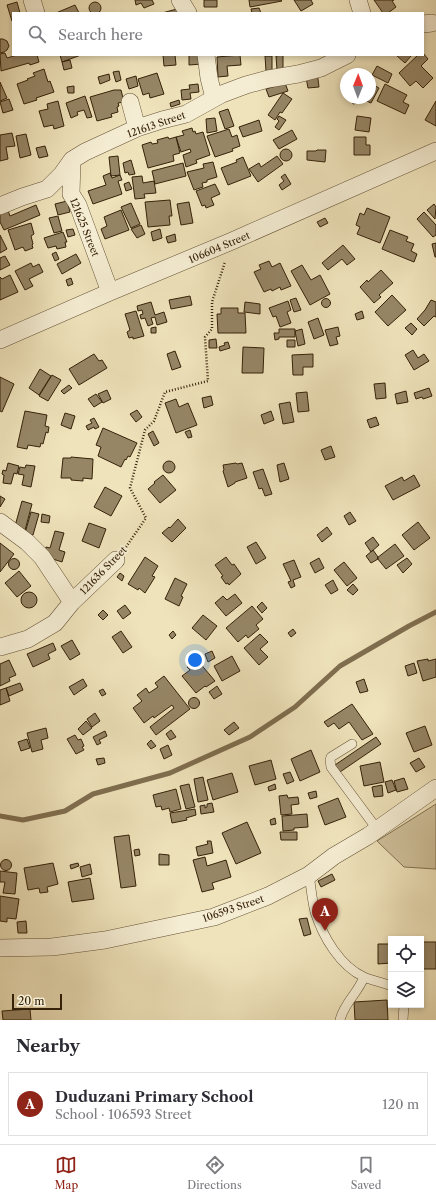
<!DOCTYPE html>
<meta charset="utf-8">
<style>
body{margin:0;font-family:"Libre Caslon Text",serif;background:#f7f7f7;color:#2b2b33}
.controls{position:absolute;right:12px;bottom:12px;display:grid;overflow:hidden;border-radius:0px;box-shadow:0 2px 6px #0003}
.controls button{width:36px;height:36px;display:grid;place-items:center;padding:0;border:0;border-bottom:1px solid #e1e1e2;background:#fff;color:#2b2b33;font:20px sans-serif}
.compass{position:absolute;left:340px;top:68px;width:36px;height:36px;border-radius:50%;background:#fff;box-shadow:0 2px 6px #0003;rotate:1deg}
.scale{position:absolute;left:12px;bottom:10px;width:50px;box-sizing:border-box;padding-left:4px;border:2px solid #362209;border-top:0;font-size:11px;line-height:14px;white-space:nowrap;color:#362209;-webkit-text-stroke:3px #f5edd3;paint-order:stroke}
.you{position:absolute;left:195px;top:660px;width:14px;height:14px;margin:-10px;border:3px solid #fff;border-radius:50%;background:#1a73e8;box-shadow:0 0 0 6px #1a73e833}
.badge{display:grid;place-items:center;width:26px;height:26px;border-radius:50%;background:#8f2418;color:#fff;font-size:13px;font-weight:700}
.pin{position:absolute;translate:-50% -33px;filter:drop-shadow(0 1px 2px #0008)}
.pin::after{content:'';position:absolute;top:21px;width:14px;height:12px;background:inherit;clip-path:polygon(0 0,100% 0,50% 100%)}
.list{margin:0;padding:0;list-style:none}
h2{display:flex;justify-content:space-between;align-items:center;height:52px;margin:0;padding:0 16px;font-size:17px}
h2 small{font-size:13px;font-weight:400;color:#7c7c81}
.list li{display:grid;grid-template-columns:26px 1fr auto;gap:12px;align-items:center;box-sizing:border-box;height:64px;margin:0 8px 8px;padding:0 8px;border:1px solid #e1e1e2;border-radius:0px}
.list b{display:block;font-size:15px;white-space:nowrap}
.list p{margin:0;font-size:13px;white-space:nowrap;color:#7c7c81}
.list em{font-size:13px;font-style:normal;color:#7c7c81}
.icon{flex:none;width:22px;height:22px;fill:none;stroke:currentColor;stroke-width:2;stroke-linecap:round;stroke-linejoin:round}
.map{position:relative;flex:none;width:436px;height:1020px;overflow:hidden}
.search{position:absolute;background:#fff;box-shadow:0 2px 6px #0003;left:12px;right:12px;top:12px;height:44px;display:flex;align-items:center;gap:10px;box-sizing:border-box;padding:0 14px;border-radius:0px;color:#7c7c81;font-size:15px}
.sheet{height:124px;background:#fff}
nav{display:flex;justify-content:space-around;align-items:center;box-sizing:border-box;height:56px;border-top:1px solid #e1e1e2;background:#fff;font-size:11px;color:#7c7c81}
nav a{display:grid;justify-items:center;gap:2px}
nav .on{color:#8f2418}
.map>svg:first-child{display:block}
.green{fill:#d0c29d;stroke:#837253}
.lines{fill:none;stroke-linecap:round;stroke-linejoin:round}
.stream{stroke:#7f6e4f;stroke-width:5}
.building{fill:#968666;stroke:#362209}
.lane-casing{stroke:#645236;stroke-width:10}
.street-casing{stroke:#645236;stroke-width:18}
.path{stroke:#362209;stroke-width:2.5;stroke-dasharray:1 2;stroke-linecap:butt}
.lane{stroke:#f5edd3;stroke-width:9}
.street{stroke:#f5edd3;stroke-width:17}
.labels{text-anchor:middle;stroke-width:3.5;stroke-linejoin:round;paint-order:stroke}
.street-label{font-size:10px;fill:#362209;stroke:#f5edd3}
</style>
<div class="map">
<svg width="436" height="1020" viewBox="0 0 436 1020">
<rect width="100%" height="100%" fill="#efe3bb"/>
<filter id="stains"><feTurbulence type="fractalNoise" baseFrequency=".005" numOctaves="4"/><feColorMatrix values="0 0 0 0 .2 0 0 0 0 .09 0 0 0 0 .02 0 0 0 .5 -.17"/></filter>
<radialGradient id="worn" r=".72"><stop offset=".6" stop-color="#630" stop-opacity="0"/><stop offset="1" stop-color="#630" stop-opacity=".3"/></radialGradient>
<path class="green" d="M 436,804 L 436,869 L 404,867 L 377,841 Z"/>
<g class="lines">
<path class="stream" d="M 0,816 L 23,820 L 65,811 L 93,794 L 170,773 L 250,737 L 295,707 L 340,666 L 409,626 L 436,612"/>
</g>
<path class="building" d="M 135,0 L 152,0 L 154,4 L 144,8 L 141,3 L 136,5 Z
M 204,0 L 217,0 L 217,7 L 204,7 Z
M 249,0 L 281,0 L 282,1 L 250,7 Z
M 294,0 L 311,0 L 313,4 L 301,11 Z
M 374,0 L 394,0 L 392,1 L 396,7 L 388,13 L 383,13 Z
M 17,2 L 20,13 L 13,13 L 12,21 L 7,5 Z
M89 8a6 6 0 1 1 12 0a6 6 0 1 1-12 0Z
M 75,5 L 79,13 L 56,13 Z
M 259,8 L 261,13 L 252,13 L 251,9 Z
M 177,9 L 178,13 L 162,13 Z
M 0,39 L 3,39 L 7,41 L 9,46 L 7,50 L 4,52 L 0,53 Z
M 5,53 L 7,58 L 17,55 L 37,55 L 39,62 L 30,65 L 29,63 L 1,71 L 0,54 Z
M 423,53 L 428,59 L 421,66 L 433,78 L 423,88 L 416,81 L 410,86 L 399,73 L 418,55 L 423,55 Z
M 60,55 L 81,55 L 62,62 Z
M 163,55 L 175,55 L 176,65 L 164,66 Z
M 189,55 L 202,55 L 202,64 L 189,65 Z
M 240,55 L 241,65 L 227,66 L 228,76 L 218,77 L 217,57 Z
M 283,55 L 283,70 L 277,70 L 276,56 Z
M 396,55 L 410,55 L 411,56 L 405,63 Z
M 265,56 L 272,56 L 272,70 L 266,71 Z
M 70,60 L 72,68 L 64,70 L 62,62 Z
M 377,66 L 392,74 L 388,83 L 372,75 Z
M 44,69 L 48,82 L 50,81 L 54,92 L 36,98 L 37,100 L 24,104 L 17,84 L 28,80 L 27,79 L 35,76 L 33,73 Z
M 119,71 L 121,80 L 116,82 L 113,72 Z
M 317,71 L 319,87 L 308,88 L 305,72 Z
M 157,73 L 164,94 L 150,98 L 149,93 L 143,95 L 138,79 Z
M 109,74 L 110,80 L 100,84 L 98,77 Z
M 136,76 L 138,86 L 129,89 L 126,79 Z
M 0,82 L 7,98 L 0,101 Z
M 285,83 L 288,91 L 269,97 L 266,89 Z
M 370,83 L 379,88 L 371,103 L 362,99 L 370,98 Z
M 198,84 L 199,92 L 190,93 L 191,99 L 182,100 L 181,90 L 190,89 L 189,85 Z
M 385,84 L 407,95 L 403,102 L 409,105 L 405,114 L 377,101 Z
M 74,86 L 74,93 L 68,93 L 67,87 Z
M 114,90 L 121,90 L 124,102 L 118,103 L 119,106 L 117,107 L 118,112 L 111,114 L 112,117 L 97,121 L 90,97 Z
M 283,93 L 292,99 L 282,113 L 280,112 L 275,120 L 268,115 Z
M 85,96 L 92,117 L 87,118 L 84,110 L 77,112 L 78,115 L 71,118 L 66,103 Z
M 352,98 L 362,98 L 362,102 L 353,104 Z
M 9,99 L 13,110 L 3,113 L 0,102 Z
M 179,100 L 180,104 L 171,107 L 170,103 Z
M 58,101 L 64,126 L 54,129 L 53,125 L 44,127 L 39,111 L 48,109 L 47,104 Z
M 436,101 L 436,126 L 425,120 Z
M 228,109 L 234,126 L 225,129 L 219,112 Z
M 279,116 L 286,120 L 279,130 L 275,127 L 279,121 L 277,119 Z
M 357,116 L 371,118 L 369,132 L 355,130 Z
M 215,118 L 217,131 L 207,133 L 206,119 Z
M 259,120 L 262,131 L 243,137 L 239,127 Z
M 192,128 L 193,132 L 195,131 L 196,134 L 203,132 L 210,155 L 196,160 L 197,163 L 186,167 L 183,155 L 191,152 L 190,149 L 181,152 L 176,137 L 184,135 L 182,131 Z
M 229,129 L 232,137 L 237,135 L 240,146 L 232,149 L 233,151 L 215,157 L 207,136 Z
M 292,130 L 297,139 L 279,149 L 273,140 Z
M 12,133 L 15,146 L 6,147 L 8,159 L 0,161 L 0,135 Z
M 26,134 L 31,155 L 20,158 L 16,136 Z
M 168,137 L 169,139 L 176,137 L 180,153 L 173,155 L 174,161 L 148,168 L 142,145 L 151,142 L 152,144 L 158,143 L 157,140 Z
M 354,137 L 366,137 L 366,145 L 370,145 L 370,155 L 354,155 Z
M 45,146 L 48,156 L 39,158 L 36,148 Z
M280 155a6 6 0 1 1 12 0a6 6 0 1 1-12 0Z
M 317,150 L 326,150 L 325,162 L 307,160 L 307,151 L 316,151 Z
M 118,156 L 120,175 L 111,176 L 109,157 Z
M 277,156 L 283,164 L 258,182 L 249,169 L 259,163 L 261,167 Z
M 243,157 L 251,176 L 228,185 L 221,168 L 237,162 L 236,160 Z
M 131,160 L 135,174 L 129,175 L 128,172 L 125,173 L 123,163 Z
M 213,162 L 217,177 L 207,180 L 207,182 L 202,183 L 203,187 L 194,190 L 187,172 L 204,168 L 203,164 Z
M 183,163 L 186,176 L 155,184 L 152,171 Z
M 110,173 L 112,178 L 120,175 L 122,180 L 118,181 L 122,194 L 93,204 L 88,191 L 106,185 L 103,176 Z
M 285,174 L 291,184 L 282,190 L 279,185 L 284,181 L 281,177 Z
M 142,176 L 143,183 L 154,181 L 156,193 L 144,194 L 145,198 L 135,199 L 132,177 Z
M 129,182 L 132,189 L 126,191 L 124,184 Z
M 215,184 L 220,194 L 211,198 L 214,205 L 206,208 L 205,205 L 202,206 L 196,191 Z
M 170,200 L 172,216 L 169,216 L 170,225 L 148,227 L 145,202 Z
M 67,201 L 70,212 L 58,215 L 55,204 Z
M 189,202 L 193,223 L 181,225 L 177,204 Z
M 131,203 L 140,224 L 131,228 L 121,207 Z
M 434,204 L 436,207 L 435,219 L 427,210 Z
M 36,205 L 40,215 L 4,230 L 0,222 L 0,211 L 7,208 L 10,216 Z
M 367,208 L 390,217 L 380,243 L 357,234 L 360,227 L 356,225 L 360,213 L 364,215 Z
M 121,210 L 129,230 L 105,239 L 101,229 L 107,226 L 104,217 Z
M 424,212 L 436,225 L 436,235 L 433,237 L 417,219 Z
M 58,216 L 62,231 L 54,233 L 49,218 Z
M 325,218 L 328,223 L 320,227 L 317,222 Z
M 31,223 L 34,234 L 31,236 L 33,244 L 32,245 L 33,248 L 25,251 L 23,247 L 15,250 L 8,230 Z
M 141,225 L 145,234 L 137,238 L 131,229 Z
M 73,229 L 75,235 L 68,237 L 66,230 Z
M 160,229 L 162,238 L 153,241 L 151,232 Z
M 390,230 L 408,237 L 406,241 L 414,244 L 411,251 L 417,254 L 414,262 L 382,249 Z
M 63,232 L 67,242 L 65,242 L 66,247 L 57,249 L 56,246 L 48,248 L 44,238 Z
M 175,234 L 176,241 L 168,243 L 166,237 Z
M 0,235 L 7,249 L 0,253 Z
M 436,243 L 436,257 L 435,257 L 432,244 Z
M 343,245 L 355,259 L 347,265 L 342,259 L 328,270 L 322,263 Z
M 56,252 L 59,259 L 55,261 L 52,254 Z
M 76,254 L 81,263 L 62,274 L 57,264 Z
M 5,256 L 10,265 L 0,270 L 0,258 Z
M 269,261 L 272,267 L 280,263 L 291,286 L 281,290 L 280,287 L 272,291 L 271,289 L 264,292 L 254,272 L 261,269 L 259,265 Z
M 31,263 L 33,267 L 39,264 L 43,272 L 29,279 L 33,286 L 25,290 L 15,271 Z
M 302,265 L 311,280 L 320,275 L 330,294 L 310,305 L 291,271 Z
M 381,270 L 393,283 L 379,295 L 381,297 L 374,303 L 360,287 L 367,280 L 368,282 Z
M 10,275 L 18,292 L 0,300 L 0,277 L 2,279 Z
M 71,278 L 73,284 L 68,286 L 66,280 Z
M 392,295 L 406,310 L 388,326 L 375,312 Z
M 190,296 L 192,305 L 171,309 L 169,300 Z
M 296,298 L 301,310 L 294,312 L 290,300 Z
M321.5 303a4.5 4.5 0 1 1 9 0a4.5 4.5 0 1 1-9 0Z
M 431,300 L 436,302 L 436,317 L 434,316 L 424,326 L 417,319 L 425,310 Z
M 288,301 L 291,310 L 287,312 L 291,323 L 280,327 L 276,316 L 273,317 L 269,308 Z
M 151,302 L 155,315 L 164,312 L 167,322 L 157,325 L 155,317 L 151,318 L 153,324 L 148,326 L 145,318 L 141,319 L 140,315 L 143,314 L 142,310 L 138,311 L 137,306 Z
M 245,302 L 260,304 L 260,314 L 244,312 Z
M 221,308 L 238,308 L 238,313 L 245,313 L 246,333 L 218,333 L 217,314 L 221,314 Z
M 136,311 L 144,336 L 133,339 L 133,337 L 129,338 L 127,332 L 130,330 L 125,314 Z
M 362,311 L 364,318 L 357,320 L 355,314 Z
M 318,318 L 324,335 L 314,339 L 308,322 Z
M 411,323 L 417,329 L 412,335 L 405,328 Z
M 156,327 L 156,333 L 151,333 L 151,328 Z
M 338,327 L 340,336 L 336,337 L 338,344 L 330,346 L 325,330 Z
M 279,329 L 295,329 L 295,337 L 279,337 L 279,339 L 275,340 L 274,333 L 279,333 Z
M 302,329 L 305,344 L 298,346 L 295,331 Z
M 216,339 L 217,348 L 209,348 L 209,340 Z
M 287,340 L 295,340 L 295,347 L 287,347 Z
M 228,342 L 230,348 L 220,351 L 219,347 L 225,345 L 224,343 Z
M 243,347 L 264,348 L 263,373 L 242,373 Z
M 413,350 L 418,358 L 424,354 L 429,361 L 414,370 L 405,355 Z
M 175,351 L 181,367 L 172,370 L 167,354 Z
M 94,354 L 99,361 L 102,360 L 107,368 L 79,385 L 69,369 Z
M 313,354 L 313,367 L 303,367 L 303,375 L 293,375 L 292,355 Z
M 40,369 L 51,376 L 39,395 L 29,388 Z
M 52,375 L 61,380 L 48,401 L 39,396 Z
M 0,377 L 14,384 L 2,412 L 0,411 Z
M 385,383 L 386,398 L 376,399 L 374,384 Z
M 69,385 L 72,388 L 64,394 L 61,391 Z
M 429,388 L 432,396 L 423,399 L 422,397 L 416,399 L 414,393 Z
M 107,390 L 111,399 L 103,403 L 98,394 Z
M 406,391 L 408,402 L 397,404 L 395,394 Z
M 307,392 L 309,411 L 298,412 L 296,393 Z
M 96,394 L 102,402 L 94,407 L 88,399 Z
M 211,396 L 213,405 L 204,408 L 202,398 Z
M 176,399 L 179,407 L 188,403 L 197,425 L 176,433 L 165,403 Z
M 290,402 L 294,422 L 283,424 L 279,404 Z
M 137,410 L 142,417 L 136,422 L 130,414 Z
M 25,411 L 47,415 L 45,426 L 49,427 L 48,433 L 46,432 L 43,444 L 41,443 L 40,447 L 28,445 L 27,449 L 17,447 Z
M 271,411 L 274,420 L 264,424 L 261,415 Z
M 65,413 L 75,416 L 71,429 L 61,425 Z
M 376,417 L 379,425 L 370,428 L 367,420 Z
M 94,418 L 99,427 L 95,429 L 94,427 L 88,430 L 86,426 L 92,423 L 90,420 Z
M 103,428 L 137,443 L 130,457 L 128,456 L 126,460 L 125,459 L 121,467 L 98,456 L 101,447 L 96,445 Z
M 190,430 L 192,437 L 188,438 L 185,432 Z
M 153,431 L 159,443 L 154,446 L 148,434 Z
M 331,446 L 335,457 L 325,460 L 321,450 Z
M 71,457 L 93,459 L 92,479 L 83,478 L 83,481 L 71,480 L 71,478 L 61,478 L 63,458 L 71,458 Z
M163 467a6 6 0 1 1 12 0a6 6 0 1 1-12 0Z
M 8,463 L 19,466 L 17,474 L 14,473 L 11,484 L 3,483 L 4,475 L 2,474 L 3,470 L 6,471 Z
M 236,463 L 237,464 L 242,463 L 247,478 L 235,482 L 235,483 L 228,487 L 223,471 L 224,470 L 223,465 Z
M 284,463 L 289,479 L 280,482 L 277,465 Z
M 26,465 L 35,466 L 31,487 L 22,485 L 24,475 L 18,474 L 20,467 L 25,468 Z
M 263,469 L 272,494 L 265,496 L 262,488 L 259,489 L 253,472 Z
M 163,475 L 176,490 L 160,503 L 148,489 L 155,483 L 154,482 Z
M 414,475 L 420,486 L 393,500 L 385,486 L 402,477 L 404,481 Z
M 105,487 L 122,496 L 111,516 L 94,507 Z
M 0,496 L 5,499 L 0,507 Z
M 22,501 L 32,504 L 24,534 L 15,526 Z
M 31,512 L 39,514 L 33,535 L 25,533 Z
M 350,512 L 356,521 L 349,525 L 344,516 Z
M 42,514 L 50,516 L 49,523 L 41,522 Z
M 178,519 L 186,528 L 172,542 L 162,533 L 169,527 L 170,528 Z
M 418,522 L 430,538 L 414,550 L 402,535 Z
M 89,523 L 106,529 L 99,548 L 82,541 Z
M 327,527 L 332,534 L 322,542 L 317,535 Z
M 55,531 L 64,533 L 59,550 L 65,552 L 62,562 L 44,556 L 46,547 L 50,548 Z
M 373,537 L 379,545 L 371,552 L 365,543 Z
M 256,542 L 266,558 L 256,564 L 247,547 Z
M 0,543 L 14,554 L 0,572 Z
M 395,544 L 404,556 L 386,569 L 377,558 Z
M 373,550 L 378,557 L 378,559 L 371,563 L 366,556 Z
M 145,557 L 158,566 L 152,576 L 155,577 L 145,593 L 139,588 L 138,590 L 128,584 Z
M 226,557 L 232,565 L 234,564 L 241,574 L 229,585 L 228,583 L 226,584 L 221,577 L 223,576 L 215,565 Z
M 319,558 L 324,568 L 315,573 L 310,563 Z
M 407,558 L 412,564 L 403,573 L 397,565 Z
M8.5 564a5.5 5.5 0 1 1 11 0a5.5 5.5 0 1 1-11 0Z
M 294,560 L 301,577 L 293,580 L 295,586 L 291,588 L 288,582 L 291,581 L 283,564 Z
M 344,562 L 357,578 L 347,586 L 334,570 Z
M 19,571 L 31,586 L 17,597 L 5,583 Z
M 120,573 L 124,576 L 122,581 L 117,577 Z
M 175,578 L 187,584 L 181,596 L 183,597 L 179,606 L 165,599 Z
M 333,580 L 338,590 L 331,594 L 325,585 Z
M 353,584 L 358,590 L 353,595 L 347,590 Z
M21 600a8 8 0 1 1 16 0a8 8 0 1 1-16 0Z
M 235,594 L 242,603 L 226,616 L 215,603 L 223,596 L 227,600 Z
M 262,602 L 267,608 L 262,613 L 257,607 Z
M 125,605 L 131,613 L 123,619 L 117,611 Z
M 252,606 L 263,619 L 256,625 L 259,629 L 248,638 L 246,635 L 238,642 L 226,628 Z
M 103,610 L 108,615 L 103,620 L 98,615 Z
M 203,615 L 217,626 L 206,640 L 192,628 Z
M 293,629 L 296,633 L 291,637 L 288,633 Z
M 121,631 L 132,647 L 123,653 L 112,637 Z
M 173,631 L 176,635 L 172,639 L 169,635 Z
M 260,634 L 268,642 L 260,649 L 268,657 L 259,665 L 244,648 Z
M 72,640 L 80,654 L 70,660 L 61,646 Z
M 53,643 L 56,650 L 48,654 L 50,659 L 33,667 L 27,654 Z
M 212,651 L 215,658 L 208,662 L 205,654 Z
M 232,656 L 240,671 L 222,681 L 214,666 Z
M 428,659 L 428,661 L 436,659 L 436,677 L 423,681 L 417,661 Z
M 9,660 L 16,675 L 9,678 L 10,681 L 0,686 L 0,664 Z
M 193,662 L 195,665 L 199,662 L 215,681 L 206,687 L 205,686 L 196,693 L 182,676 L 190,670 L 187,667 Z
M 414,663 L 417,673 L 408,676 L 405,666 Z
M 164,676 L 190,709 L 156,735 L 150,727 L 174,708 L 172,705 L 154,718 L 153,716 L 144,723 L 133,708 L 142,701 L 137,695 L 146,688 L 149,693 L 158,687 L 155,683 Z
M 83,679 L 87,686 L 74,695 L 69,687 Z
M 364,679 L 368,691 L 360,693 L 356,682 Z
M 20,683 L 23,690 L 9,696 L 6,688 Z
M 217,686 L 222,694 L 214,699 L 209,692 Z
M 6,688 L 10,701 L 0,705 L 0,690 Z
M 103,689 L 106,694 L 102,696 L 99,691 Z
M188.5 703a5.5 5.5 0 1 1 11 0a5.5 5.5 0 1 1-11 0Z
M 352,704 L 373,734 L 362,740 L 349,722 L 339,729 L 334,723 L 328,727 L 324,722 Z
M 95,713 L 100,721 L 92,727 L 87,719 Z
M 86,721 L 92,728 L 83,735 L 78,729 Z
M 234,722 L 239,728 L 229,735 L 224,730 Z
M 425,726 L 432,745 L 414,752 L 406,733 Z
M 46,728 L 48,738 L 41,740 L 43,749 L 32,752 L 27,733 Z
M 171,730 L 176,737 L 170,740 L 166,734 Z
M 105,731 L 107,736 L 99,740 L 101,743 L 97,745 L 93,737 Z
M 75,735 L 78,740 L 81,739 L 84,746 L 82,747 L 84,750 L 76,754 L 67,739 Z
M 376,737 L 381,744 L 340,772 L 335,765 Z
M 27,739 L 30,748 L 21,751 L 18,742 Z
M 151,740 L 156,746 L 151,749 L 147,744 Z
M 168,745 L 172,755 L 164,759 L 160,749 Z
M 311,750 L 320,772 L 300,781 L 291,759 Z
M 104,758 L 105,763 L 98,765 L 96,759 Z
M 419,758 L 425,767 L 416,772 L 410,763 Z
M 271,760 L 276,779 L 255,785 L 249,766 Z
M 380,762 L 384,782 L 364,786 L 360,766 Z
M 290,772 L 294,781 L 287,784 L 283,774 Z
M 232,773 L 238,792 L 213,800 L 207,780 Z
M 203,777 L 208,800 L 198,802 L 194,779 Z
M 404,778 L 408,789 L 397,792 L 394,781 Z
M 392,780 L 396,790 L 388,793 L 385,782 Z
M 189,784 L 195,807 L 186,809 L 180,786 Z
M 275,784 L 276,789 L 269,791 L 268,787 Z
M 382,785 L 383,796 L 374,797 L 372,787 Z
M 176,789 L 181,809 L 170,812 L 169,808 L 162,810 L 161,806 L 156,807 L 153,795 Z
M 316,791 L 317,797 L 310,799 L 308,793 Z
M 287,795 L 288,798 L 298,797 L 299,804 L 291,805 L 292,814 L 281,815 L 279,796 Z
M 338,798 L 346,817 L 325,825 L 318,806 Z
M 212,803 L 214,812 L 201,814 L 200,806 L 205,805 L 205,808 L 207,807 L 207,804 Z
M 195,809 L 196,815 L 186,818 L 187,820 L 172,823 L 170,813 Z
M 307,814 L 308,827 L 294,828 L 294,830 L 283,831 L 282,816 Z
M 275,818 L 276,824 L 271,825 L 270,820 Z
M 247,822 L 261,853 L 236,864 L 222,833 Z
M 280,832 L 297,832 L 297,840 L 281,840 Z
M 129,835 L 136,886 L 121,888 L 114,837 Z
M 207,841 L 211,841 L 213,853 L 198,856 L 196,847 L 208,844 Z
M 139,849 L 140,855 L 135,856 L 134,850 Z
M 159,854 L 169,855 L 169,865 L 159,865 Z
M 205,857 L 207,866 L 226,860 L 231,877 L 212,883 L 214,889 L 202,892 L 193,860 Z
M0.5 865a5.5 5.5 0 1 1 11 0a5.5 5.5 0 1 1-11 0Z
M 53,863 L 58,884 L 47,887 L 48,892 L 40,893 L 39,888 L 28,890 L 24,868 Z
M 78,863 L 79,866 L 71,869 L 70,865 Z
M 90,864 L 92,874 L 82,877 L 80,867 Z
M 0,871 L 17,873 L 15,894 L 3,893 L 5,882 L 0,882 Z
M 332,874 L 335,880 L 321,887 L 318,881 Z
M 90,878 L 94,899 L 72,902 L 68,882 Z
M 0,896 L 19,899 L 16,919 L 7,918 L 7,922 L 0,921 Z
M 307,918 L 311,934 L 304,936 L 299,919 Z
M 26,921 L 27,933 L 18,933 L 17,922 Z
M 421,942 L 436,942 L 436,969 L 421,969 Z
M 378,944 L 391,944 L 391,963 L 378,964 Z
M 387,1000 L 388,1020 L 355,1020 L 354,1002 Z
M 30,1009 L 31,1020 L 3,1020 L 2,1011 Z"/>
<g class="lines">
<defs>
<path id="lane" d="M 352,744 L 331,757 L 330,760 L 331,767 L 377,829
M 309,875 C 311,887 312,900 315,912 C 323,937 340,966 364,977 C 373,981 382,982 391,986
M 340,1020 C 344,1003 358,993 364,977
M 403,1020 L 404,1005"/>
<path id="street" d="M 32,0 L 36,13
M 180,0 L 188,13
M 358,0 L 362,13
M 423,24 L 432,23
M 206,55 L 209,78 L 214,98
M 130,102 L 137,128
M 72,160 L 71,194 L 78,205 L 110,292
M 0,206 L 22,197 L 47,189 L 62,174 L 72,160 L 85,152 L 137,128 L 162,120 L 186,114 L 222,94 L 246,85 L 268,79 L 298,74 L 321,68 L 347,55
M 0,340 L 110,292 L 232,241 L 436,151
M 0,522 L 27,542 L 42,557 L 72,602
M 0,647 L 28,639 L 55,623 L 72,602 L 116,560
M 0,948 L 52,947 L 105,940 L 214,917 L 268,896 L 309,875 L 334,856 L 368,836 L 436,788"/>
</defs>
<use href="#lane" class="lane-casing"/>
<use href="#street" class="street-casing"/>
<path class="path" d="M 126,547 L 146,518 L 130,488 L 145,430 L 154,421 L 165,392 L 208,381 L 205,337 L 212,329 L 212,302 L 225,262"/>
<use href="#lane" class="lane"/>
<use href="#street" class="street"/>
</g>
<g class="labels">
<g class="street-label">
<text transform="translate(156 124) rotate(-19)" y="4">121613 Street</text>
<text transform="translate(85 227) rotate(68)" y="4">121625 Street</text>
<text transform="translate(219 247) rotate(-23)" y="4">106604 Street</text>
<text transform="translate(103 570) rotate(-46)" y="4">121636 Street</text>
<text transform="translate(233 908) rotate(-19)" y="4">106593 Street</text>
</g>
</g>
<rect width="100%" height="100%" filter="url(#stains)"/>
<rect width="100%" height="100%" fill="url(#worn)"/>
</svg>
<div class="controls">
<button><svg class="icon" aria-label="locate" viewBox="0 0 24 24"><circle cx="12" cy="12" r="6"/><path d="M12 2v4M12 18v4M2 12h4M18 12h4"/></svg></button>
<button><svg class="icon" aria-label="layers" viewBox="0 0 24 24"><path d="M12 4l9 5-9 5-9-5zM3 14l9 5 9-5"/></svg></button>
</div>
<svg class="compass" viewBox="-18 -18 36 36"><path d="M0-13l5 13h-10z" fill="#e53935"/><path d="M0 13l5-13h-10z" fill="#7c7c81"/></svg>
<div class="scale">20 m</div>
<div class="you"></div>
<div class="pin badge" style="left:325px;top:931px">A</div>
<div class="search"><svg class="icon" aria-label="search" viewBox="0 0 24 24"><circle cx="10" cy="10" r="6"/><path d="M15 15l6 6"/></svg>Search here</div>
</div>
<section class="sheet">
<h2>Nearby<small></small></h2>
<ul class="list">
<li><span class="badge">A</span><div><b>Duduzani Primary School</b><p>School · 106593 Street</p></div><em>120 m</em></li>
</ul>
</section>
<nav>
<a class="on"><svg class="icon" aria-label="map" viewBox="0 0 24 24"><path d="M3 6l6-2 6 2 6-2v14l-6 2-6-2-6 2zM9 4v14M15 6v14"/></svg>Map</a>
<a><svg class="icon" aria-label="directions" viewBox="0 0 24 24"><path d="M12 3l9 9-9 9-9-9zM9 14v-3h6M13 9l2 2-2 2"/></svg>Directions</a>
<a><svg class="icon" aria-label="saved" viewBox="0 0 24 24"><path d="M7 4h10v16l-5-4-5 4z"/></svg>Saved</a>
</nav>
